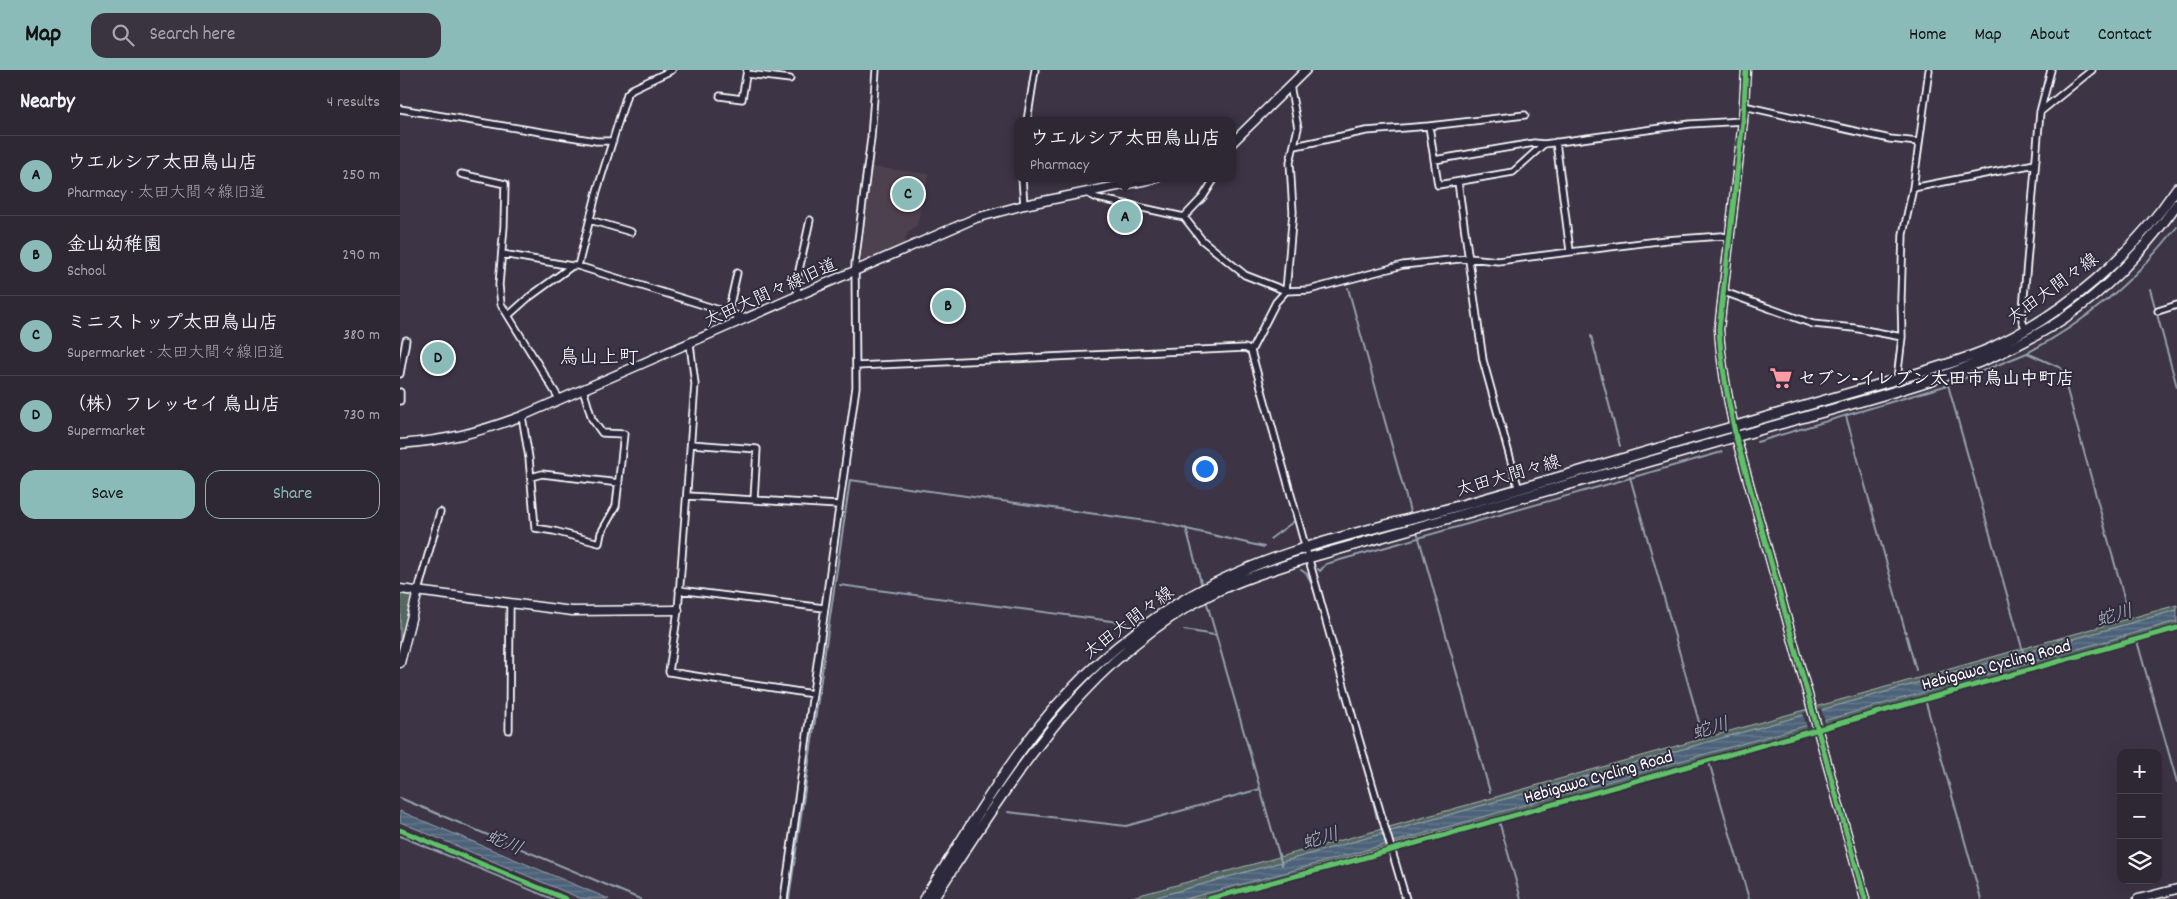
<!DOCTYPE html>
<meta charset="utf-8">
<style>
body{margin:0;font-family:Dekko,"Klee One",sans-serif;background:#3a3340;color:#f1f3f6}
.controls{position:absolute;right:15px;bottom:15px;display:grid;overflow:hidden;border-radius:10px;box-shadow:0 5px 20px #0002}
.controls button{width:45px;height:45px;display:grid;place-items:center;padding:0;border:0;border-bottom:1px solid #49444f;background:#2e2734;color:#f1f3f6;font:25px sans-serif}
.you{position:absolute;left:804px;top:398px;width:18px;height:18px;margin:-12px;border:4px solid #fff;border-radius:50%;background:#1a73e8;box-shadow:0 0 0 8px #1a73e833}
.badge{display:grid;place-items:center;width:32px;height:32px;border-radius:50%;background:#8bbbb9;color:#111;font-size:16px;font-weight:700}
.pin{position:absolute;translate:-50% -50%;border:2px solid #fff;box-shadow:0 1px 5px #0006}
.popup{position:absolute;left:614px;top:47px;width:222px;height:65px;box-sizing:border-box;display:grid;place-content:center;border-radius:10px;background:#2e2734;filter:drop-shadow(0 1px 4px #0005);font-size:16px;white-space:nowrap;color:#a7a5ac}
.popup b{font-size:19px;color:#f1f3f6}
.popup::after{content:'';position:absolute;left:50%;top:100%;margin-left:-10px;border:10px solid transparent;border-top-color:#2e2734}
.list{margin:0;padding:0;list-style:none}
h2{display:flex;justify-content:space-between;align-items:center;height:65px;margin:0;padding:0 20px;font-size:21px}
h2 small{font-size:16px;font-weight:400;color:#a7a5ac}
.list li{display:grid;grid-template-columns:32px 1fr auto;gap:15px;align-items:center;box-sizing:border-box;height:80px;padding:0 20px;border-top:1px solid #49444f}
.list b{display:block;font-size:19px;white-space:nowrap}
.list p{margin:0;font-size:16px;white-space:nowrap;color:#a7a5ac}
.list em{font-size:16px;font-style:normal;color:#a7a5ac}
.actions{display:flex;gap:10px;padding:15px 20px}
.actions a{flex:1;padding:11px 0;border:1px solid #8bbbb9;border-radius:15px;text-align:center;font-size:18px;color:#8bbbb9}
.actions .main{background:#8bbbb9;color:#111}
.icon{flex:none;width:28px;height:28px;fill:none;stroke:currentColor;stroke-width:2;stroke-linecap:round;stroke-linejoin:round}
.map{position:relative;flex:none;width:1777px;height:829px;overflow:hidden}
header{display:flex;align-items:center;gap:30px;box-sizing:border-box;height:70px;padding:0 25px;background:#8bbbb9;color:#111}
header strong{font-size:24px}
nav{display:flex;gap:28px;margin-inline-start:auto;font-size:18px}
.search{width:350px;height:45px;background:#3a3340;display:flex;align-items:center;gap:12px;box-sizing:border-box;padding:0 18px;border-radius:15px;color:#a7a5ac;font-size:19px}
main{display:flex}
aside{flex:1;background:#2e2734}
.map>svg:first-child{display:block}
.built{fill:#4e414f}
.green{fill:#546862;stroke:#aab4b0}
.water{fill:url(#water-rules);stroke:#94a1ae}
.pier{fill:#3d3445}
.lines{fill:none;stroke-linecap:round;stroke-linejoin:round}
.stream{stroke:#94a1ae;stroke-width:2}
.minor-casing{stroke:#fff;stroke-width:9}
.tertiary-casing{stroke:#fff;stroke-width:11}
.primary-casing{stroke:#fff;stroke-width:12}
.minor{stroke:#2f2a3d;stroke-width:5.5}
.tertiary{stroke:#2f2a3d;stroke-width:8}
.primary{stroke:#2f2a3d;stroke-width:9}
.cycleway-casing{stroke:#2f2a3d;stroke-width:8}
.cycleway{stroke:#61c268;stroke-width:5}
.labels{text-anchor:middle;stroke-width:4;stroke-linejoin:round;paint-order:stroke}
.street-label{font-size:18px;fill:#fff;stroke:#2f2a3d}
.poi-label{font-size:18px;font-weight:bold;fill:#fff;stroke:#2f2a3d;text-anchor:start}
.water-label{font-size:19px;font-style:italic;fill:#afb8c2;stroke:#2f2a3d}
.quarter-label{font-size:20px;fill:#fff;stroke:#2f2a3d}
</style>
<header>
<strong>Map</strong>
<div class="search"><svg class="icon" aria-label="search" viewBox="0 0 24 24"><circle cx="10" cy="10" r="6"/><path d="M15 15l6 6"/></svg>Search here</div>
<nav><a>Home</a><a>Map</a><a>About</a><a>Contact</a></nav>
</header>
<main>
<aside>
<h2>Nearby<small>4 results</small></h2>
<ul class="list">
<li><span class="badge">A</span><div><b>ウエルシア太田鳥山店</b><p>Pharmacy · 太田大間々線旧道</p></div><em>250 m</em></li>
<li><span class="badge">B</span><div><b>金山幼稚園</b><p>School</p></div><em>290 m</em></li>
<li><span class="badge">C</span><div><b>ミニストップ太田鳥山店</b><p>Supermarket · 太田大間々線旧道</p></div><em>380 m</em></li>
<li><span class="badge">D</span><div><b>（株）フレッセイ 鳥山店</b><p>Supermarket</p></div><em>730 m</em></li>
</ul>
<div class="actions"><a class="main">Save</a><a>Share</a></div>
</aside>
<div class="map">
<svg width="1777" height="829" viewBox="0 0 1777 829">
<defs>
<pattern id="water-rules" width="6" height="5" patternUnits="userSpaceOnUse" patternTransform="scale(1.25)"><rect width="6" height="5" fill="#4d6278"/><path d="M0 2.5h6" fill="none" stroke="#687a8c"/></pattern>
</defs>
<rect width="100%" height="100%" fill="#3d3445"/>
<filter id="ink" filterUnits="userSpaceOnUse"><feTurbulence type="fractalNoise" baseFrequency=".02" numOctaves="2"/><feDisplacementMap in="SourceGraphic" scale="10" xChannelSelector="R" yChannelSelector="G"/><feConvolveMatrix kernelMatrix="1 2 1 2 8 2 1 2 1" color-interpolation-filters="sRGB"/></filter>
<g filter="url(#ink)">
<path class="built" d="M 472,97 L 529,104 L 517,155 L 508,162 L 504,174 L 468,190 L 459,189 Z"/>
<path class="green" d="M 0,524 L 9,525 L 12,529 L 0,574 Z
M 1777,535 L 1777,540 L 750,829 L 725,829 L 982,759 Z
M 1777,551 L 1777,555 C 1516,629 1256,704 995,774 L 993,773 L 987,775 L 987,777 L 798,829 L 785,829 Z"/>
<path class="water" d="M 1777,540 L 1777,551 L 891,801 L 785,829 L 750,829 Z
M 0,741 L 209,829 L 182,829 L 0,752 Z"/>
<path class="pier" d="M 1421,638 L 1425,653 L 1407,658 L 1403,643 Z"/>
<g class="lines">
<path class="stream" d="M 948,218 L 1011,445
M 1750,219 L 1777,317
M 1191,266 L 1220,376
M 1627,283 C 1688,251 1734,211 1777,157
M 1553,313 L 1627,283 L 1661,298 L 1728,542
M 1446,346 L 1516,600
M 1357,372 L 1548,315 L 1624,585
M 1230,407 L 1301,659
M 786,458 L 802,516
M 1017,461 L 1090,722
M 870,469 L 893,452
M 918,499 L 920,501 L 926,494 L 1322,382
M 901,500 L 907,504 L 916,525
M 440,515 L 726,553
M 806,530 L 882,795
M 784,560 L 814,565
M 1737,571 L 1777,712
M 1526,633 L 1581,829
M 1309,692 L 1349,829
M 967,707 L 977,748
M 0,728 L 240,829
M 608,742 L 726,756 L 860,719
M 1099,751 L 1121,829
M 0,766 L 153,829
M 389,829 L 450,410 L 761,453 L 864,477"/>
<defs>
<path id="minor" d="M 347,4 L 390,9
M 890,15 L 898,58 L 890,92 L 893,142 L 886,221 L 876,232 L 851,281 L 956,659 L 1006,829
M 320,26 L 342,29 L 347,0
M 1344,36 L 1490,69 L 1518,72
M 0,39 L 196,71 L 213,71
M 1640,42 L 1692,0
M 627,51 L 635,0
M 1029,56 L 1038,115 L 1113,102 L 1144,74
M 1156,72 L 1170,181
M 895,76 L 966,61 L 1029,56 L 1125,45
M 1034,90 L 1134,73 L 1144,74 L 1290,54 L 1343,51
M 61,104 L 105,114 L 104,156 L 99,215 L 101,234 L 160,330
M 622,108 L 624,135
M 1058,112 L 1083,290 L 1119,420
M 1513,118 L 1635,94
M 687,123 L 697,128 L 784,147 L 802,170 L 845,205 L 886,221 L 909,220 L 1003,195 L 1069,188 L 1098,191 L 1266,170 L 1321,166 L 1330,168
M 784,147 L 803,127 L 815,108
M 190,150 L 231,162
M 102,184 L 172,196
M 178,196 L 197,121 L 227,24 L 232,19 L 272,0
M 1324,222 L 1413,254 L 1454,258 L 1502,267
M 397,227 L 398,205 L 410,150
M 1758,241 L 1777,235
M 328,243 L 337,203
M 109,245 L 128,228 L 172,196 L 178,196 L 345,248
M 1626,260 L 1622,250 L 1640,42 L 1651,0
M 290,274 L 295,314 L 278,540 L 269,602 L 413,624
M 456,296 L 845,278 L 851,281
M 0,304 L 6,270
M 1497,309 L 1502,267 L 1501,228 L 1503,164 L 1513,118 L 1529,0
M 0,322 L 0,331
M 122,346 L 129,388 L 135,458 L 154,461 L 199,473 L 201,463 L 216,436 L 224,364 L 202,363 L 192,349 L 183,319
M 291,374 L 357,379 L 354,430
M 131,407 L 142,404 L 219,413
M 288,426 L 438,435
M 279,520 L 424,538
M 18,521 L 40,442
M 109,660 L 110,534
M 384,829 L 456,317 L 455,194 L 471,68 L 476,0"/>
<path id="tertiary" d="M 1346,0 L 1343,51 L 1319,259 C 1321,296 1328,331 1336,367 L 1465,829
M 832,73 L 906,0
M 0,374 C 48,370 77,363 122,346 L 576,148 L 624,135 L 757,108
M 0,519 L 172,541 L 278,540
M 0,593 L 18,521
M 1738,829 L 1777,819"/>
<path id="primary" d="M 524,829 C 562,771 597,709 641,654 C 678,607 725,567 775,535 C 854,486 947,465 1036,442 C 1133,416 1229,386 1325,359 C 1380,343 1436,327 1491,311 C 1525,301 1559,292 1591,278 C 1666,243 1731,186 1777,118
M 533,829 C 608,715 683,589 809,525 C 841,509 874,499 908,488 C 1065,443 1223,400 1380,354 C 1467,329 1558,309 1638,264 C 1695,233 1740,186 1777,134"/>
</defs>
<use href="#minor" class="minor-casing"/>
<use href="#tertiary" class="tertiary-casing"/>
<use href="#primary" class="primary-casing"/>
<use href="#minor" class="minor"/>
<use href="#tertiary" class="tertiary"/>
<use href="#primary" class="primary"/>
<defs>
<path id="cycleway" d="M 1346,0 L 1343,51 L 1319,259 C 1321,296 1328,331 1336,367 L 1465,829
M 0,760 L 166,829
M 808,829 L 956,790 L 1777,558"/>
</defs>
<use href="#cycleway" class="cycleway-casing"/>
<use href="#cycleway" class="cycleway"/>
</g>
</g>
<defs>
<symbol id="supermarket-bare" viewBox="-9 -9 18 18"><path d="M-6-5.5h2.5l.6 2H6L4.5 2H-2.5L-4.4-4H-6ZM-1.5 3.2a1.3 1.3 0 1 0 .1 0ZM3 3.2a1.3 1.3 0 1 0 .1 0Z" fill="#ff9aa2" stroke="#2f2a3d" stroke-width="2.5" paint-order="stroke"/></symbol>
</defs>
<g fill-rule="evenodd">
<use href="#supermarket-bare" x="1365" y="292" width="32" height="32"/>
</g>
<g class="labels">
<g class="street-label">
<text transform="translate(1652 218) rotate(-36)" y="6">太田大間々線</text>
<text transform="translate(370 222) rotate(-24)" y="6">太田大間々線旧道</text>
<text transform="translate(1108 405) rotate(-16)" y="6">太田大間々線</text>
<text transform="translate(728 552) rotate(-37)" y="6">太田大間々線</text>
<text transform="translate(1596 594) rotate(-15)" y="6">Hebigawa Cycling Road</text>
<text transform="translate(1198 706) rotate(-16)" y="6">Hebigawa Cycling Road</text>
</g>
<g class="poi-label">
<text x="1398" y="314">セブン−イレブン太田市鳥山中町店</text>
</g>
<g class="water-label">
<text transform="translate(1714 544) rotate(-16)" y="7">蛇川</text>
<text transform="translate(1310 657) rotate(-16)" y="7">蛇川</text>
<text transform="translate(920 767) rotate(-16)" y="7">蛇川</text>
<text transform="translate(105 771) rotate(23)" y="7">蛇川</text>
</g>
<g class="quarter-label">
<text x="199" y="293">鳥山上町</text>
</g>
</g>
</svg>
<div class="controls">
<button>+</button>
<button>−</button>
<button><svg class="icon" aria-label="layers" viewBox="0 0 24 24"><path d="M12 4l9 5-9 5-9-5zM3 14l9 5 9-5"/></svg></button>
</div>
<div class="you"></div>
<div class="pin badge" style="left:725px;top:147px">A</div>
<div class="popup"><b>ウエルシア太田鳥山店</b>Pharmacy</div>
<div class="pin badge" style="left:548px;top:236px">B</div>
<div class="pin badge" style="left:508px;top:124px">C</div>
<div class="pin badge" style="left:38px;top:288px">D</div>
</div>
</main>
